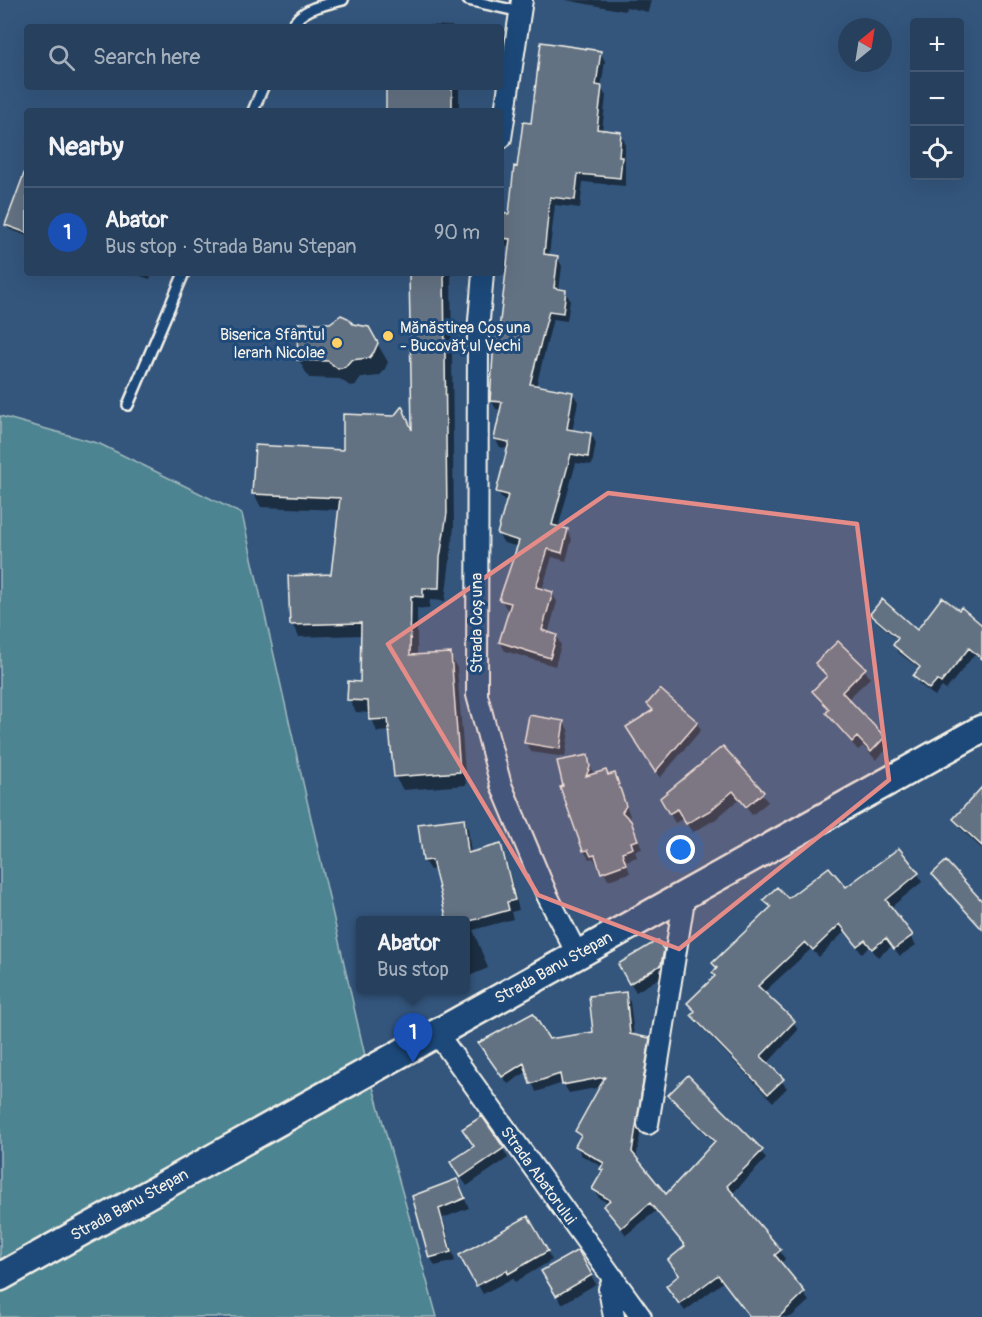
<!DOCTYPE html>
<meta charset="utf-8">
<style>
body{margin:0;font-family:Pangolin,sans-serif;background:#334b67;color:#f1f3f6}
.controls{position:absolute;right:18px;top:18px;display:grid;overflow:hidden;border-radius:6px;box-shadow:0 6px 24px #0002}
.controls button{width:54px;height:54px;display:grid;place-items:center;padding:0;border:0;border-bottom:2px solid #435973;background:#27405e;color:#f1f3f6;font:30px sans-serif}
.compass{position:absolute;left:838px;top:18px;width:54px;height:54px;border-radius:50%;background:#27405e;box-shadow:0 6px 24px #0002;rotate:30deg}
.you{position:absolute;left:681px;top:850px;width:21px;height:21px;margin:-15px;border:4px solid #fff;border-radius:50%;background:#1a73e8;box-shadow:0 0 0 9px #1a73e833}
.badge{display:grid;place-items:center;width:39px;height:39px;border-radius:50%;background:#ffd166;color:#fff;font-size:20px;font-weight:700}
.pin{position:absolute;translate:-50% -50px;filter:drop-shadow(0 2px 3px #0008)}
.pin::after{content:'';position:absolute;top:32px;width:21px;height:18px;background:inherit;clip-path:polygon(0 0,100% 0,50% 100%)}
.popup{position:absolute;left:356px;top:916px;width:114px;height:78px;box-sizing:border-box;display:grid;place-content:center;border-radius:6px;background:#27405e;filter:drop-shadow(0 2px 4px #0005);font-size:20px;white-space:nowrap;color:#a4afbc}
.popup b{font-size:22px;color:#f1f3f6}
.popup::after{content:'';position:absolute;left:50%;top:100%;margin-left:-12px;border:12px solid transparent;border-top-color:#27405e}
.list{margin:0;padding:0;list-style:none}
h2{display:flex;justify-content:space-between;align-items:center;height:78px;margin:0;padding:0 24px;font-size:26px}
h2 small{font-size:20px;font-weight:400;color:#a4afbc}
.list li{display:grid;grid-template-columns:39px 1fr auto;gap:18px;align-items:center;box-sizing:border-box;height:90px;padding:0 24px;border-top:2px solid #435973}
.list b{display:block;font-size:22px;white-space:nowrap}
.list p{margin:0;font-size:20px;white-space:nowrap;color:#a4afbc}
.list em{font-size:20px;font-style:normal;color:#a4afbc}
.icon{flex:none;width:33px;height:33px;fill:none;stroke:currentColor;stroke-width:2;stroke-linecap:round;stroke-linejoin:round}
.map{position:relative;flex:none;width:982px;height:1317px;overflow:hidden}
.search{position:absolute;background:#27405e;box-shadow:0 6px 24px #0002;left:24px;top:24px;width:480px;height:66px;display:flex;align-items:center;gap:15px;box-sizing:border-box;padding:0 21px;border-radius:6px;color:#a4afbc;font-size:22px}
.panel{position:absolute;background:#27405e;box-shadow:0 6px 24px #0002;left:24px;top:108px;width:480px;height:168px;border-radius:6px}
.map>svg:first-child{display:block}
.green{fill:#4e8492;stroke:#a1babd;stroke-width:1.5}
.shadow{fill:#0007}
.building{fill:#647283;stroke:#f4f1e8;stroke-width:1.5}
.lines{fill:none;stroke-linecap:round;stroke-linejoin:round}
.service-casing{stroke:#f4f1e8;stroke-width:14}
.minor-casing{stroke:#f4f1e8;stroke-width:24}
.secondary-casing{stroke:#f4f1e8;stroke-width:32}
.service{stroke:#1f4a7a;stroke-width:9}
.minor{stroke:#1f4a7a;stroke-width:20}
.secondary{stroke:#1f4a7a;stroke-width:27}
.marked{fill:#e58c88;fill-opacity:0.2;stroke:#e58c88;stroke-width:4.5;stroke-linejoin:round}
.poi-dot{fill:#ffd166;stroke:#1f4a7a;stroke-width:2}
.labels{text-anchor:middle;stroke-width:6;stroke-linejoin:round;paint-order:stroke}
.poi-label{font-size:16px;fill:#f4f1e8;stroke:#1f4a7a;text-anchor:start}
.street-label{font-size:16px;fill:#f4f1e8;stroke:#1f4a7a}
</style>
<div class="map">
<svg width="982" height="1317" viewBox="0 0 982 1317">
<rect width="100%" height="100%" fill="#34567d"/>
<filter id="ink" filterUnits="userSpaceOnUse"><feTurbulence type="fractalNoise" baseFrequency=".0167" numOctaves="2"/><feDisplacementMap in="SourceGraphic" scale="12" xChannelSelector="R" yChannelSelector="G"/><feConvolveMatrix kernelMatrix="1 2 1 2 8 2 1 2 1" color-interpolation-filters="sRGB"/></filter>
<g filter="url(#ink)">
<path class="green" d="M 0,416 L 100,444 L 242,514 L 368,1069 L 437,1317 L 0,1317 Z"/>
<path class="shadow" d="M 565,0 L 651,0 L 648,12 L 626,7 L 625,11 Z
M 422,25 L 452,26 L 453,27 L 422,27 Z
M 600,52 L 605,61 L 601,88 L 606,96 L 602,131 L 620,134 L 625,142 L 625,186 L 583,182 L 580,208 L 555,205 L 549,256 L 557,257 L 562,266 L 559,290 L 565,291 L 570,300 L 567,321 L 553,319 L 536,387 L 573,394 L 578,402 L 572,432 L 591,434 L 596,443 L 592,465 L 576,463 L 558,528 L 567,530 L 572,539 L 566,561 L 552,557 L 542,590 L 552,593 L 557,602 L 548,634 L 556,636 L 561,645 L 555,666 L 505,651 L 500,642 L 510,610 L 506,608 L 501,599 L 519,547 L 504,543 L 498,534 L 507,502 L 503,500 L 498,492 L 508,449 L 500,447 L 495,439 L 501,410 L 496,409 L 491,400 L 510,247 L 505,246 L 501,239 L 501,230 L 511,216 L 518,168 L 533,124 Z
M 388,87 L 459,87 L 459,111 L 388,111 Z
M 27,167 L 27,236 L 9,229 L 6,225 Z
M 132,273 L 152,273 L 150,279 Z
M 411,273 L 451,273 L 454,527 L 445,601 L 430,600 L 429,609 L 417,608 L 417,656 L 450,655 L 457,668 L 466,785 L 403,790 L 395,777 L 391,731 L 377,732 L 370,713 L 356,712 L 349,699 L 361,683 L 362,635 L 299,637 L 292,624 L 332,576 L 340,510 L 261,507 L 254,494 L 256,447 L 345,452 L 394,417 L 402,408 L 413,431 Z
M 300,325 L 368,328 L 388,362 L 384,371 L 379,376 L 361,378 L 356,385 L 350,386 L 340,379 L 309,378 L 299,360 Z
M 872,614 L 917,632 L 982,627 L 982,660 L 974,655 L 946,690 L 942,687 L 935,696 L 919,684 L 915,676 L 920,669 L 899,653 L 894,645 L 898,640 L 877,622 Z
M 817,664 L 864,669 L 870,678 L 847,700 L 884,738 L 889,747 L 876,760 L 863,746 L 858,750 L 833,722 L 828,713 L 830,711 L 819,700 L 814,691 L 827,678 Z
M 649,704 L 697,723 L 701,730 L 660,778 L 632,735 L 653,712 Z
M 563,722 L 569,731 L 565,757 L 531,752 L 526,743 Z
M 723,749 L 768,802 L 752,815 L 739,799 L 716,819 L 692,833 L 684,818 L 675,823 L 662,799 Z
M 587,757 L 594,775 L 615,774 L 630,816 L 627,819 L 636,832 L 642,849 L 635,851 L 637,857 L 626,861 L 630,873 L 608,880 L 600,863 L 597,864 L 593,858 L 589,859 L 584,851 L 562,788 Z
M 982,791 L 982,849 L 960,828 L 955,819 Z
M 463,819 L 468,828 L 471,853 L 500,846 L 505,855 L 519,910 L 511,912 L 513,919 L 473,930 L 488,968 L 467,977 L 466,920 L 436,869 L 430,870 L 424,861 L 419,825 Z
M 918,874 L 922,882 L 890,908 L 916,945 L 900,956 L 892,946 L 878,957 L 870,947 L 862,953 L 845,931 L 819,957 L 811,949 L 763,993 L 793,1022 L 798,1030 L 767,1064 L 787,1088 L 773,1102 L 698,1024 L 693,1015 L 695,1013 L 689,1003 L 716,977 L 717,970 L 714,964 L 771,909 L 765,900 L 788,900 Z
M 934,874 L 982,902 L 982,929 L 938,882 Z
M 658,942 L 668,960 L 666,974 L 636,992 L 620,965 Z
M 625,994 L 630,1002 L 634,1036 L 649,1040 L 654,1048 L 636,1160 L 666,1196 L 715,1143 L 675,1103 L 670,1095 L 761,1151 L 766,1159 L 732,1194 L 780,1251 L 785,1259 L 780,1264 L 809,1301 L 791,1317 L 750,1317 L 723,1282 L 685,1311 L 672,1294 L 680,1276 L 669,1260 L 686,1248 L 656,1211 L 626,1235 L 605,1206 L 608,1203 L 599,1198 L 594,1189 L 604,1172 L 603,1167 L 581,1155 L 577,1146 L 581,1138 L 577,1131 L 601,1087 L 569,1093 L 563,1083 L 536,1092 L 528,1071 L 508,1084 L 485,1052 L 595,1033 Z
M 503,1149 L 508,1158 L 467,1186 L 457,1172 Z
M 456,1180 L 469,1208 L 443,1218 L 455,1261 L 435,1266 L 430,1257 L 413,1197 Z
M 528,1218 L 552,1260 L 515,1282 L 513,1278 L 483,1294 L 461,1255 Z
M 577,1252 L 596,1284 L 562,1304 L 543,1272 Z"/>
<path class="building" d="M 541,42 L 601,51 L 596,85 L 602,86 L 597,129 L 621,132 L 619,157 L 622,157 L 620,178 L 578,174 L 575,200 L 550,197 L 544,254 L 558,256 L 554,288 L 566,290 L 563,313 L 549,311 L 530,384 L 573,392 L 567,429 L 591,433 L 588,457 L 571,454 L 552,525 L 568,529 L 562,553 L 548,549 L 536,587 L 553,592 L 542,630 L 557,635 L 550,658 L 499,642 L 511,603 L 499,600 L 519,541 L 497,534 L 508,495 L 496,492 L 509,442 L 494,439 L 502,402 L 490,401 L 493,355 L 490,352 L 496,329 L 499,329 L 510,239 L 501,238 L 501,213 L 509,214 L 514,166 L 517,167 L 523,122 L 531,123 Z
M 386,87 L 452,87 L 452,111 L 386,111 Z
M 25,171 L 27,171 L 27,233 L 5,225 Z
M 409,273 L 444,273 L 447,513 L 440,558 L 439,588 L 423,588 L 423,597 L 411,596 L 410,655 L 451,653 L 460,772 L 394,777 L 388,719 L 369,720 L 368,701 L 347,700 L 348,681 L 360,682 L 361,623 L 290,625 L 288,576 L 331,574 L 340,498 L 252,494 L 255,445 L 343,450 L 343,414 L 394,416 L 402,406 L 412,430 Z
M 341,315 L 348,318 L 353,324 L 369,327 L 378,343 L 374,352 L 369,358 L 351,360 L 345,367 L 338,369 L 328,361 L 297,360 L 298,323 L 330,323 Z
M 942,597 L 959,610 L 961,607 L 982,625 L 982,659 L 969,648 L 941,683 L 937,680 L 929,689 L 913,676 L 920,667 L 893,645 L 898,638 L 870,614 L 882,599 L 917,630 Z
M 838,641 L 866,668 L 842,692 L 885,737 L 871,752 L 857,737 L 852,742 L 826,713 L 829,709 L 812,691 L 827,676 L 815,663 Z
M 660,689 L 698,722 L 655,772 L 626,727 L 653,710 L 647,704 Z
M 529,715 L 564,721 L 560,749 L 524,743 Z
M 723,746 L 764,792 L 746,807 L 733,791 L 711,810 L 686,824 L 677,809 L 669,814 L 660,798 Z
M 588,755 L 590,767 L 586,776 L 606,770 L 608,775 L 615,773 L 626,806 L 622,812 L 631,821 L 638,840 L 631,842 L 633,848 L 622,852 L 626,864 L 601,873 L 595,855 L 591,856 L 588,850 L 583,851 L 560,787 L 563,786 L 557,761 Z
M 982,787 L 982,846 L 953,819 Z
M 464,818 L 468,853 L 501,844 L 515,900 L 507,902 L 509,910 L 470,921 L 447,921 L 432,860 L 423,861 L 418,824 Z
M 899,848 L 919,873 L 886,900 L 913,935 L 894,949 L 886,938 L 872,949 L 865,940 L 857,946 L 840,924 L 813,950 L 805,942 L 758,986 L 795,1021 L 761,1056 L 784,1079 L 768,1094 L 691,1015 L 695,1011 L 687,1003 L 715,976 L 712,973 L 717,968 L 712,963 L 771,907 L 763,900 L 777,887 L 788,898 L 829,867 L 846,887 Z
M 946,861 L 982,901 L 982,929 L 932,874 Z
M 658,940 L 664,950 L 661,965 L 629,984 L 618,964 Z
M 626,992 L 630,1034 L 650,1038 L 632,1152 L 666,1194 L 715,1141 L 668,1095 L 688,1075 L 763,1150 L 727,1186 L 781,1250 L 775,1255 L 805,1292 L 779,1317 L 750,1317 L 718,1275 L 679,1304 L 666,1286 L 679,1275 L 668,1260 L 685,1246 L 650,1203 L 621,1228 L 603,1206 L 610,1200 L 592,1189 L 603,1170 L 600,1169 L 604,1163 L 575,1146 L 581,1135 L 575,1131 L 605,1077 L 562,1085 L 560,1074 L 530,1084 L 524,1063 L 502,1077 L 478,1043 L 533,1013 L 549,1039 L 593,1032 L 589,996 Z
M 482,1116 L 504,1148 L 460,1178 L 450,1162 L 474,1146 L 462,1129 Z
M 457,1179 L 465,1198 L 439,1209 L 451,1252 L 429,1258 L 412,1196 Z
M 528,1216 L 548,1251 L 508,1274 L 507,1270 L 476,1286 L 459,1255 Z
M 578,1250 L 592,1275 L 556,1296 L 541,1271 Z"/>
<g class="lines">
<defs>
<path id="service" d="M 468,0 L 521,12
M 292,27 C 301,8 323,5 343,0
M 253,111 L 263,87
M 128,405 L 184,273"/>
<path id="minor" d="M 501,138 L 522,0
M 483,273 L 478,332 L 477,695 L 501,785 L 547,895 L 577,954
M 436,1032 L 641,1317
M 648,1124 L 685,894
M 614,1278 L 609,1289 L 614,1317"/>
<path id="secondary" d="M 0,1277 L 982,729"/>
</defs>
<use href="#service" class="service-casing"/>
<use href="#minor" class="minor-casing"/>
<use href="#secondary" class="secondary-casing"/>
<use href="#service" class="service"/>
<use href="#minor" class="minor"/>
<use href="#secondary" class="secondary"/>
</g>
</g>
<path class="marked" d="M 608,493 L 857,524 L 889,780 L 679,949 L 538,895 L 388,644 Z"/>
<g class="poi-dot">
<circle cx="388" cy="336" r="6"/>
<circle cx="337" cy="343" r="6"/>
</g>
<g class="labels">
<g class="poi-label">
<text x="400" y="333">Mănăstirea Coșuna<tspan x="400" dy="18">- Bucovățul Vechi</tspan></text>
<text x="325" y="340" text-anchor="end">Biserica Sfântul<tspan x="325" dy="18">Ierarh Nicolae</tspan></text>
</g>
<g class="street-label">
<text transform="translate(476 623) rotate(-90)" y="6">Strada Coșuna</text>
<text transform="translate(553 967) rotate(-29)" y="6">Strada Banu Stepan</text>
<text transform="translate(539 1175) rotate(54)" y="6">Strada Abatorului</text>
<text transform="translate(129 1204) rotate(-29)" y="6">Strada Banu Stepan</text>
</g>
</g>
</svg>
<div class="controls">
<button>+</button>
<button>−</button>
<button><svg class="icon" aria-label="locate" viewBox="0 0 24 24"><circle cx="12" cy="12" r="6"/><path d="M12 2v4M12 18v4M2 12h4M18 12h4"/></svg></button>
</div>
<svg class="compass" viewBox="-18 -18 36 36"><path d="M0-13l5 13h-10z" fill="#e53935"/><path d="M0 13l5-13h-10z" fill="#a4afbc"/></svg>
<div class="you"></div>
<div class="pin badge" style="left:413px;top:1063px;background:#1a4fb4">1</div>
<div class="popup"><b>Abator</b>Bus stop</div>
<div class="search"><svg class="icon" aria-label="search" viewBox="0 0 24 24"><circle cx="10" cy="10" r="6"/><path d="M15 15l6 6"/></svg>Search here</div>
<section class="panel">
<h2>Nearby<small></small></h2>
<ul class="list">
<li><span class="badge" style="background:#1a4fb4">1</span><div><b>Abator</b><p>Bus stop · Strada Banu Stepan</p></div><em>90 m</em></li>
</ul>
</section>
</div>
